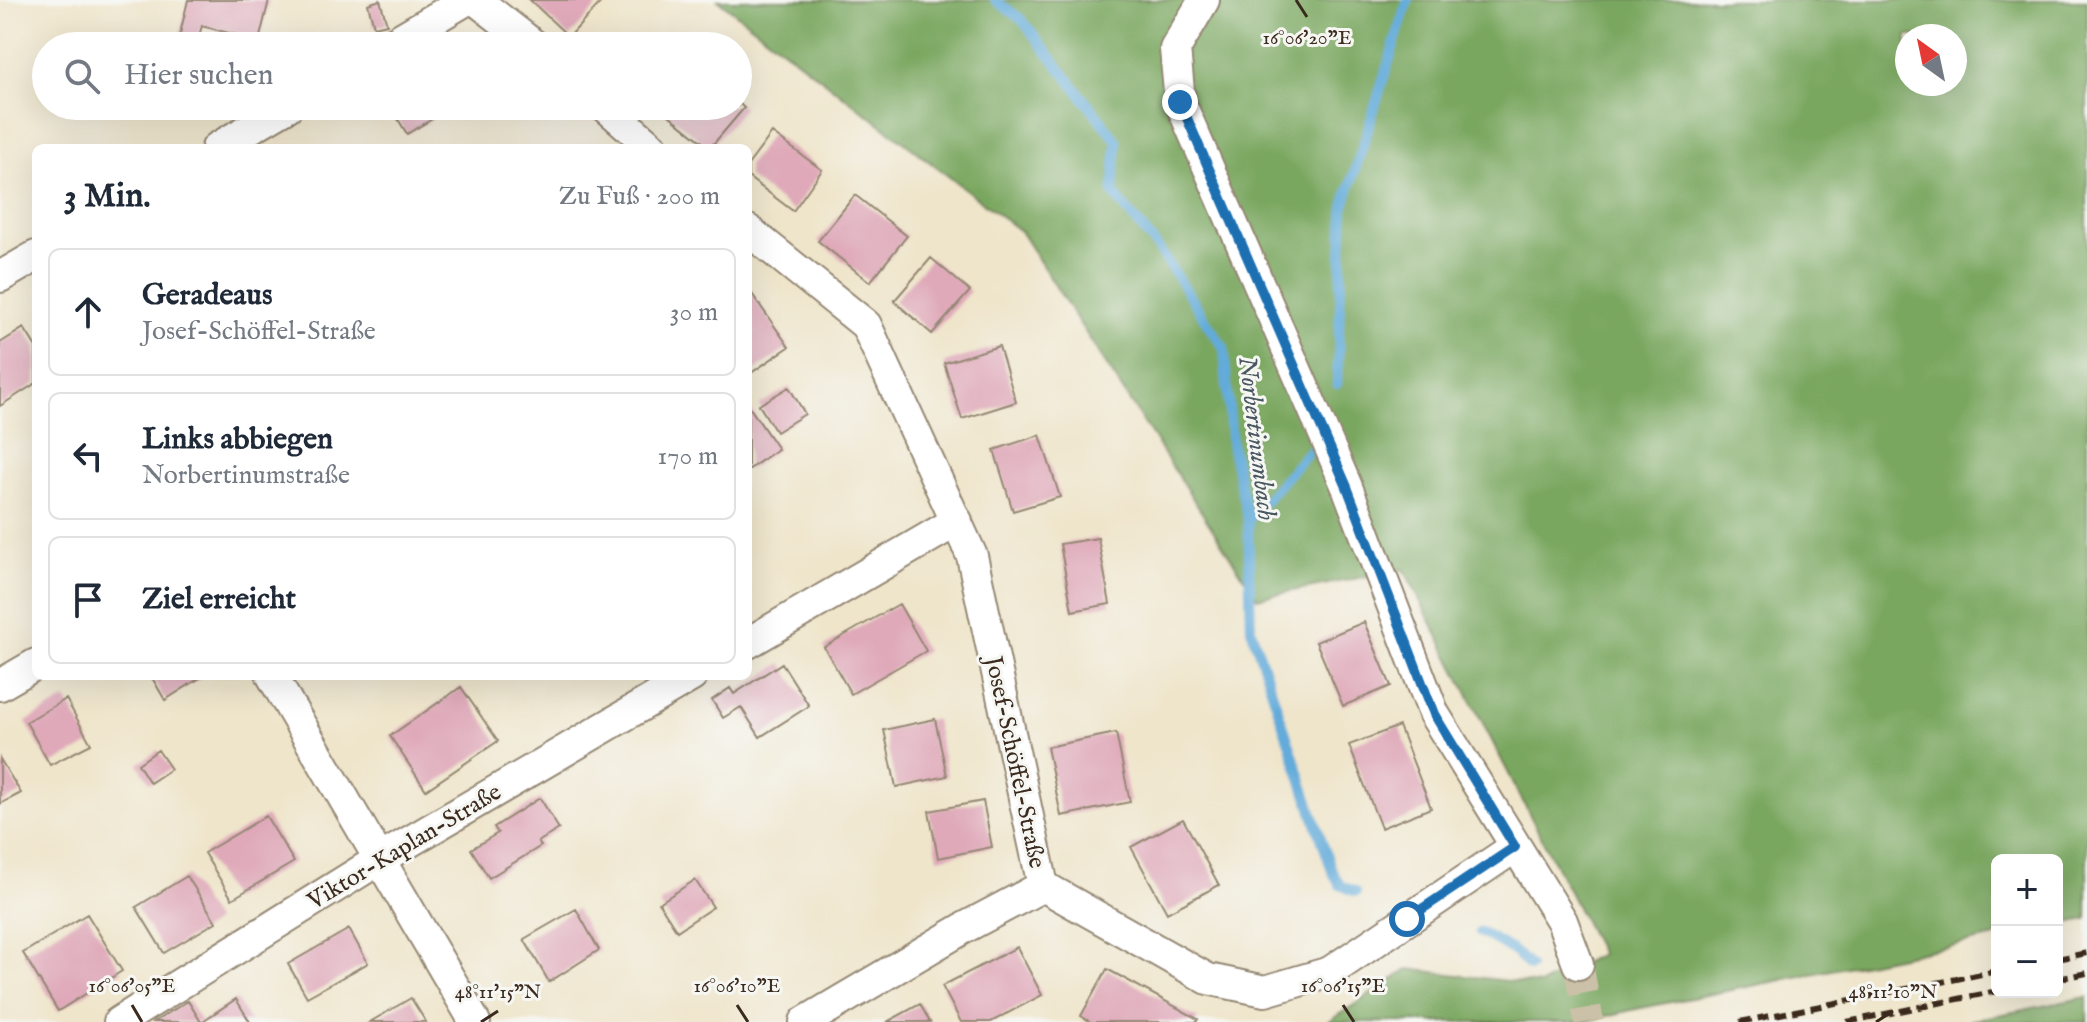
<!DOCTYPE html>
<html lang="de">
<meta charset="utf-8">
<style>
body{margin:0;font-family:"IM FELL English",serif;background:#f2f2f3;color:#1f2937}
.controls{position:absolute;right:24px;bottom:24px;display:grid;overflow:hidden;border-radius:12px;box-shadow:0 8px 32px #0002}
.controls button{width:72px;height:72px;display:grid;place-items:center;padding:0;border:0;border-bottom:2px solid #e0e1e3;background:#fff;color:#1f2937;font:40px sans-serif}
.compass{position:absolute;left:1895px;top:24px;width:72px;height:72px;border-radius:50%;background:#fff;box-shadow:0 8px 32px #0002;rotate:327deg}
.stop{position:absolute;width:24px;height:24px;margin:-18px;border:6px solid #1f6fb2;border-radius:50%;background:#fff}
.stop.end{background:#1f6fb2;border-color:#fff;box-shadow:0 2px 8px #0008}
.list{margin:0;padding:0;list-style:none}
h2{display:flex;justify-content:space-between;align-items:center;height:104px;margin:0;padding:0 32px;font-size:34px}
h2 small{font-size:26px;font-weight:400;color:#747a83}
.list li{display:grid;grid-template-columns:52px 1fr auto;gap:24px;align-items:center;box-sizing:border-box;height:128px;margin:0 16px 16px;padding:0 16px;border:2px solid #e0e1e3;border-radius:12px}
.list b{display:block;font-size:30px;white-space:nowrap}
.list p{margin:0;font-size:26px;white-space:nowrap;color:#747a83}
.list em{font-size:26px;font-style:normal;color:#747a83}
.icon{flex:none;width:44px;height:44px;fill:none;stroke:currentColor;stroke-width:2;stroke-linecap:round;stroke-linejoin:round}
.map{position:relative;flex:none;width:2087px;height:1022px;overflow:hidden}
.search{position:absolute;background:#fff;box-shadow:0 8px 32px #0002;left:32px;top:32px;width:720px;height:88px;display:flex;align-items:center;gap:20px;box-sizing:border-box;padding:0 28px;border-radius:44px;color:#747a83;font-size:30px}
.panel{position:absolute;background:#fff;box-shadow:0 8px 32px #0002;left:32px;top:144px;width:720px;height:536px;border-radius:12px}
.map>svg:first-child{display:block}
.forest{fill:#7aa761;stroke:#5a6840;stroke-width:2;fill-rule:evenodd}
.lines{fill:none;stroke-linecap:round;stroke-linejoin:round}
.stream{stroke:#62abda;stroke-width:10}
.building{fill:#dfa9b9}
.street-tunnel{stroke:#cbc0a8;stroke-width:30;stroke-dasharray:30 15;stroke-linecap:butt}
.street-casing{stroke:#958874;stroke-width:34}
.street{stroke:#fff;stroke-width:30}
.rail{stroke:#3b2a1e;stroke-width:6;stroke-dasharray:12 6;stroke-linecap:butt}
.route{stroke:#1f6fb2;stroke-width:10}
.ticks{fill:none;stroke:#3b2a1e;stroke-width:3}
.labels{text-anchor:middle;stroke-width:6;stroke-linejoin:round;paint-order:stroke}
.street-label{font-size:24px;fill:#3b2a1e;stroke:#f6f6f2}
.water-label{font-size:26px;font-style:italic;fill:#495760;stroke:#f6f6f2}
.ticks-label{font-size:20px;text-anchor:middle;fill:#3b2a1e;stroke:#f6f6f2;stroke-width:6;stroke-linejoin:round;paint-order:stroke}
</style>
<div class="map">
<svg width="2087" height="1022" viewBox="0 0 2087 1022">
<rect width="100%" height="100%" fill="#f6f6f2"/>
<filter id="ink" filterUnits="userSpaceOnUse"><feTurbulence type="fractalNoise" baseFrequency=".0125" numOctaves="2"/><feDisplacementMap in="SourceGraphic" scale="16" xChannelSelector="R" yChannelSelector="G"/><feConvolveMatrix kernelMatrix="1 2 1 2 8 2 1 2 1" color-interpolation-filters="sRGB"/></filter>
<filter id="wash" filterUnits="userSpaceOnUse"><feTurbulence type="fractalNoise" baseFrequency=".006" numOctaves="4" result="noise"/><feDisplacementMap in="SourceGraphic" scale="32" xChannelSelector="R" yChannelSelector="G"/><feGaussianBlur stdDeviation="1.8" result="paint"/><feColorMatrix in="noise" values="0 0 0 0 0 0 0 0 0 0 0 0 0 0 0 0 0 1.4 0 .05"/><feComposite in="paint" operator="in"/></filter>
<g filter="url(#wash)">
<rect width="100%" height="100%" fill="#efe5cb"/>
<path class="forest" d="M 718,0 L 2087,0 L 2087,919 L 2057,925 L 2057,860 L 1997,860 L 1997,937 L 1636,1009 L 1582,1022 L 1328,1022 L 1409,969 L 1540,985 L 1601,954 L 1404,569 L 1257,598 L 1020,231 ZM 1907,36 L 1955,36 L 1955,84 L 1907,84 Z
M 2087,997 L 2087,1022 L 1964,1022 Z"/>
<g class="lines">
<path class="stream" d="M 995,0 L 1021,19 L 1117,141 L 1113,193 L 1158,248 L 1224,348 L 1232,448 L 1248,520 L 1251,629 L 1332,871 L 1340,885 L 1356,892
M 1337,384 L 1344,206 L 1408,0
M 1248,520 L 1309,451
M 1480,932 C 1499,942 1516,950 1530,967"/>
</g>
<g id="blocks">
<path class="building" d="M 188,0 L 269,0 L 259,41 L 202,26 L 197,42 L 179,38 Z
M 380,0 L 387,24 L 374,27 L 368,4 Z
M 530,0 L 603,0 L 569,37 Z
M 738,102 L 744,108 L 710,148 L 664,111 L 668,106 L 738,106 Z
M 390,106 L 454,106 L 407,134 Z
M 772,133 L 822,170 L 793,211 L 748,177 L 748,165 Z
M 855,195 L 907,236 L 870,282 L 818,241 Z
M 931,258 L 970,291 L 932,334 L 894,301 Z
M 748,288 L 789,347 L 748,375 Z
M 24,328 L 36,347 L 36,383 L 0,406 L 0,343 Z
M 999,346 L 1016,402 L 962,419 L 944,363 Z
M 789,387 L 805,414 L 776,432 L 759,405 Z
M 750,408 L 778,449 L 748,470 L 748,410 Z
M 1040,435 L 1060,497 L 1013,511 L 994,450 Z
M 1098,538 L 1110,604 L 1072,611 L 1060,544 Z
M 899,604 L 926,651 L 851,694 L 824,647 Z
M 1364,622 L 1391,686 L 1343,706 L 1316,642 Z
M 782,663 L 809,706 L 760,737 L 741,707 L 723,718 L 712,700 L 730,688 L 734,694 Z
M 151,676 L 203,676 L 165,700 Z
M 461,687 L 498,741 L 426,790 L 390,736 Z
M 66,699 L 91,744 L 50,765 L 26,722 Z
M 935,719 L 947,776 L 896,787 L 884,730 Z
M 1399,726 L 1431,808 L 1381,828 L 1349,745 Z
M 1116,733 L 1130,802 L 1061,816 L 1047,747 Z
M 158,750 L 171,769 L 150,783 L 138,764 Z
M 0,759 L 21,793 L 0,804 Z
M 540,798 L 559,829 L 538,842 L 541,846 L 489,878 L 471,849 L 498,833 L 494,827 Z
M 983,801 L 992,847 L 938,858 L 929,811 Z
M 266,816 L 294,862 L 232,899 L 204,853 Z
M 1183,819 L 1219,885 L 1167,913 L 1131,847 Z
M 187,876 L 216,922 L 164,953 L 136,907 Z
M 695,880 L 713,907 L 677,931 L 659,903 Z
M 576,909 L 599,950 L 549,982 L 524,939 Z
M 87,914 L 122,971 L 58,1011 L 23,953 Z
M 349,929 L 368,963 L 307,997 L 288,964 Z
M 1017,947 L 1042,995 L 991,1022 L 961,1022 L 942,986 Z
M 1107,969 L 1198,1019 L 1196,1022 L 1091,1022 L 1081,1016 Z
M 411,998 L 426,1022 L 370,1022 Z
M 236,999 L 250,1022 L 154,1022 L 188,1001 L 201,1022 Z
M 920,1004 L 930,1022 L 887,1022 Z"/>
</g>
</g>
<g filter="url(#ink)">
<use href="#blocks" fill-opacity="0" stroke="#958874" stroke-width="2"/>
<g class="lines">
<path class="street-tunnel" d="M 1578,964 L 1589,1022"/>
<defs>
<path id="street" d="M 476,0 L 535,46
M 1204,0 L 1175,49 L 1180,102 L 1347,487 L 1434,714 L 1562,921 L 1578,964
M 388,46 L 466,0
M 605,106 L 653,148
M 217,148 L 288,106
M 748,230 L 866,325 L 972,556 L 1043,886 L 1208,979 L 1265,991 L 1330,972 L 1515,847
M 0,277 L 36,256
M 748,643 L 957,521
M 272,676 L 475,1022
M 0,685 L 36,664
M 119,1022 L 380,859 L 692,676
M 805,1022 L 964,928 L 1043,886"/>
</defs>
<use href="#street" class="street-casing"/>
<use href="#street" class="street"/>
<path class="rail" d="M 2057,959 L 2087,953
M 2057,979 L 2087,973
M 1740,1022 L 1997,971
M 1847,1022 L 1997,991"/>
</g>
</g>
<g class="lines" filter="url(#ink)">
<path class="route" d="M 1180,102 L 1347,487 L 1434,714 L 1515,847 L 1407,919"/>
</g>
<path class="ticks" d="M 1296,0 L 1307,17M 132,1005 L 142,1022M 737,1005 L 748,1022M 1343,1005 L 1354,1022M 481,1022 L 498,1011M 1876,1022 L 1893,1011"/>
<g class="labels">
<g class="street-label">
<text transform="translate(1016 762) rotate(78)" y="8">Josef-Schöffel-Straße</text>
<text transform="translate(404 846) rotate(-31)" y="8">Viktor-Kaplan-Straße</text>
</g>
<g class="water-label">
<text transform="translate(1258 438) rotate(83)" y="9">Norbertinumbach</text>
</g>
</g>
<g class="ticks-label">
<text x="1307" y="44">16°06'20"E</text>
<text x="132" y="992">16°06'05"E</text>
<text x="737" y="992">16°06'10"E</text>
<text x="1343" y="992">16°06'15"E</text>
<text x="498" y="998">48°11'15"N</text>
<text x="1893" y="998">48°11'10"N</text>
</g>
</svg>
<div class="controls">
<button>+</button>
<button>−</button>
</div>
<svg class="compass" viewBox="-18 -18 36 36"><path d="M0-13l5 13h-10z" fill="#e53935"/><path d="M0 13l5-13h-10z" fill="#747a83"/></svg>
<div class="stop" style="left:1407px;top:919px"></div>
<div class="stop end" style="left:1180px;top:102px"></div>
<div class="search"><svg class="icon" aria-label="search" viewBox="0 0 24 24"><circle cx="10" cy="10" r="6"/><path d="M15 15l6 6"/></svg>Hier suchen</div>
<section class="panel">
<h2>3 Min.<small>Zu Fuß · 200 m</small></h2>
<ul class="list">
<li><svg class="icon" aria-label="ahead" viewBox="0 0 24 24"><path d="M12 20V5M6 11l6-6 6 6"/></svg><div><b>Geradeaus</b><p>Josef-Schöffel-Straße</p></div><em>30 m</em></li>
<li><svg class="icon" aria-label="left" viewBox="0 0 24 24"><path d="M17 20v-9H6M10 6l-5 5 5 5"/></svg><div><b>Links abbiegen</b><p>Norbertinumstraße</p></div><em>170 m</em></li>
<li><svg class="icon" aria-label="arrive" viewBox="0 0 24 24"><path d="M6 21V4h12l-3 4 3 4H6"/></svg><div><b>Ziel erreicht</b></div></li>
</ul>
</section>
</div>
